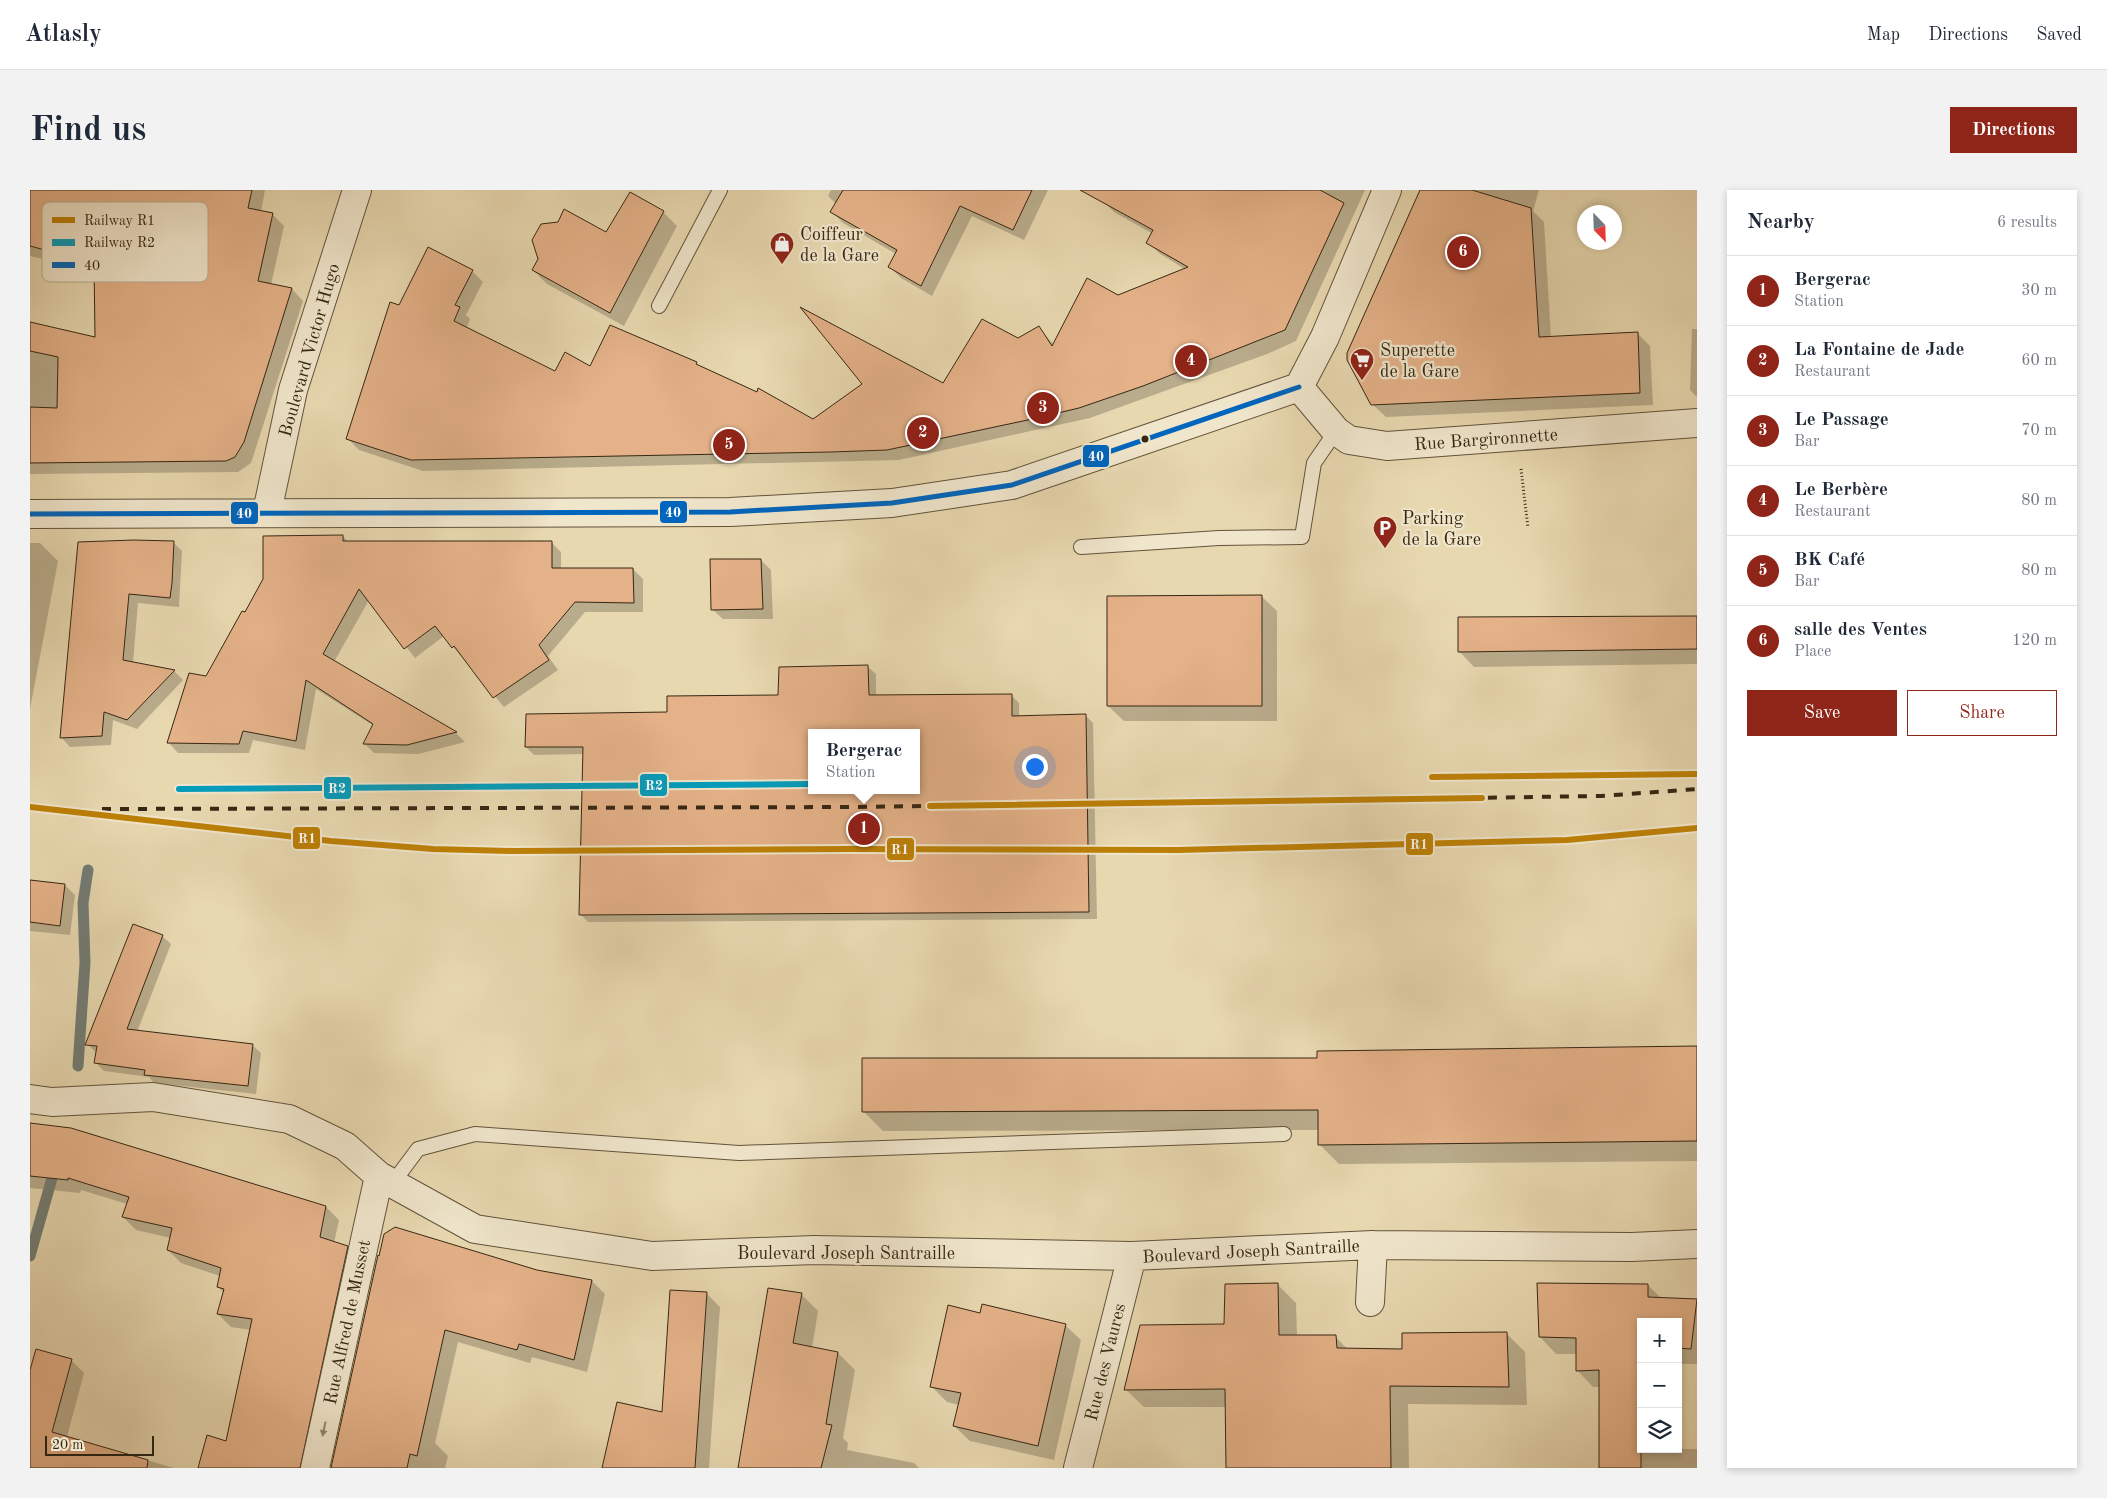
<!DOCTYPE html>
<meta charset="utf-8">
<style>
body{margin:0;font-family:"Old Standard TT",serif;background:#f2f2f3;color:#1f2937}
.controls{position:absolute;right:15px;bottom:15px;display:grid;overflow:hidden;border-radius:0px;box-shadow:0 2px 8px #0003}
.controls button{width:45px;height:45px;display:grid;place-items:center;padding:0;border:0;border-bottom:1px solid #e0e1e3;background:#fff;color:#1f2937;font:25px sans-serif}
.compass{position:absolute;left:1547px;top:15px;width:45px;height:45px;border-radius:50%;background:#fff;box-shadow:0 2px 8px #0003;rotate:157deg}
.scale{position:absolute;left:15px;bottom:12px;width:109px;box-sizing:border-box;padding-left:5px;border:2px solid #362713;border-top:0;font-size:14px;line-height:18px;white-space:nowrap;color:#362713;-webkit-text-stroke:4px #f0e6cc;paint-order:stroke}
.you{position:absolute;left:1004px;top:576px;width:18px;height:18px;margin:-12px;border:4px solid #fff;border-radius:50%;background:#1a73e8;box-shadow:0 0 0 8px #1a73e833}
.badge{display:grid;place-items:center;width:32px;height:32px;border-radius:50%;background:#8f2418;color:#fff;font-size:16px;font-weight:700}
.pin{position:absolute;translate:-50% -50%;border:2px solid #fff;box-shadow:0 1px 5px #0006}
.popup{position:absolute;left:778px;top:539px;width:112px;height:65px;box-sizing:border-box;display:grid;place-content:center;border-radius:0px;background:#fff;filter:drop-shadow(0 1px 4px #0005);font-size:16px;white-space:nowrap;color:#747a83}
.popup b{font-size:19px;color:#1f2937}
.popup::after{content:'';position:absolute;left:50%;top:100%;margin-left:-10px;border:10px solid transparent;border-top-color:#fff}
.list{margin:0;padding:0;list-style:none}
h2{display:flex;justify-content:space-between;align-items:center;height:65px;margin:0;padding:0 20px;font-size:21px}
h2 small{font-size:16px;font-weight:400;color:#747a83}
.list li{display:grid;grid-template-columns:32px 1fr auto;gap:15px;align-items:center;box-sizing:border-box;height:70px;padding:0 20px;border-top:1px solid #e0e1e3}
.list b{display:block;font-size:19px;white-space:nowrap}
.list p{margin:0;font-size:16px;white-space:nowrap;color:#747a83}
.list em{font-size:16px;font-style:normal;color:#747a83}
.actions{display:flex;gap:10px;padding:15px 20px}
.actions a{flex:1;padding:11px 0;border:1px solid #8f2418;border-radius:0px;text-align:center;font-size:18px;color:#8f2418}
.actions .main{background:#8f2418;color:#fff}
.icon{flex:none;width:28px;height:28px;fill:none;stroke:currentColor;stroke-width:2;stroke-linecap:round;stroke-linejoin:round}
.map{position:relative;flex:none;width:1667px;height:1278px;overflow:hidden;border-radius:0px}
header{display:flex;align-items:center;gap:30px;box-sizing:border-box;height:70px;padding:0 25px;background:#fff;border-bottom:1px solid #e0e1e3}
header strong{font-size:24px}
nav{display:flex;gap:28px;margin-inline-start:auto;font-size:18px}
.intro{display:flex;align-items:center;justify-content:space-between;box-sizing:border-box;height:120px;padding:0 30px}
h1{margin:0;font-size:35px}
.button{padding:12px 22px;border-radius:0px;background:#8f2418;color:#fff;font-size:18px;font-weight:700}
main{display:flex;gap:30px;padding:0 30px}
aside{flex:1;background:#fff;border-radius:0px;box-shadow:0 2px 8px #0003}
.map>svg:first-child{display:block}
.shadow{fill:#0003;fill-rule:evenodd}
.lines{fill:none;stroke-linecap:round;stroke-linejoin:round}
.stream{stroke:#737d75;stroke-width:11}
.building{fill:#e4b188;stroke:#362713;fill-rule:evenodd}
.service-casing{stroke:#62533a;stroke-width:16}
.minor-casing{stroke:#62533a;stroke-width:30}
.path{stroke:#362713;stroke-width:3;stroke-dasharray:1 2.5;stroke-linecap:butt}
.service{stroke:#f0e6cc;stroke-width:14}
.minor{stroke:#f0e6cc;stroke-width:28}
.rail{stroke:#362713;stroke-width:4;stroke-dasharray:9 9;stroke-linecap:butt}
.bus-1-casing{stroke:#f0e6cc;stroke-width:9}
.bus-1{stroke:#0065bd;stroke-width:5}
.rail-1-casing{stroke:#f0e6cc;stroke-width:10}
.rail-2-casing{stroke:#f0e6cc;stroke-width:10}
.rail-1{stroke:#bd8006;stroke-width:6}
.rail-2{stroke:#059cbb;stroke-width:6}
.oneway{fill:#938670}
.bus-dot{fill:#362713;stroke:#f0e6cc;stroke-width:2}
.labels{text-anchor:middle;stroke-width:4.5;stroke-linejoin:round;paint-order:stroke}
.poi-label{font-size:18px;fill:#362713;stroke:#f0e6cc;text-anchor:start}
.street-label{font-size:18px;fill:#362713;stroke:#f0e6cc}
.key{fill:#f0e6cc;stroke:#b8ad94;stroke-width:1}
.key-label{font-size:14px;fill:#362713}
.line-badge{stroke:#f0e6cc;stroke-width:2}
.badge-label{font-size:14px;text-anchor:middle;font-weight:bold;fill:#fff}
</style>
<header>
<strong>Atlasly</strong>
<nav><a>Map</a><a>Directions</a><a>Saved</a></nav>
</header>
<div class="intro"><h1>Find us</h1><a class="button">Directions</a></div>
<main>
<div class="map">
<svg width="1667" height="1278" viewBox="0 0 1667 1278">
<rect width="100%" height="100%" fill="#e8d8b0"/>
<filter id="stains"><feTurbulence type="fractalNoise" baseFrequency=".004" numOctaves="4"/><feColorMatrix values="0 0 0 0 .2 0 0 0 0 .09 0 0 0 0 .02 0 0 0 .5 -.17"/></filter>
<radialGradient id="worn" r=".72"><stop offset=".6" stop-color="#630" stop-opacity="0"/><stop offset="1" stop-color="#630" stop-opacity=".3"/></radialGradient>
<path class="shadow" d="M 0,0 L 235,0 L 231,22 L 242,24 L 254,36 L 241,95 L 262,99 L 273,111 L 221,273 L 208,282 L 0,284 L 0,134 L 66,148 L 65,81 L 0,66 Z
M 801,0 L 1018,0 L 994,50 L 942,26 L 902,106 L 871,88 L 860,77 L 866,64 L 813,33 L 802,22 L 806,14 L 798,6 Z
M 1078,0 L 1335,0 L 1266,151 L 1237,164 L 1060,228 L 869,270 L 393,281 L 329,260 L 318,249 L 369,117 L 442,81 L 453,92 L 436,125 L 440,129 L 437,137 L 525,183 L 561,178 L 666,173 L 671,178 L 784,230 L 913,195 L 1009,138 L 1024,155 L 1088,106 L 1156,80 L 1129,63 L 1118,52 L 1123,44 L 1084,22 L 1073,11 Z
M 1391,0 L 1509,0 L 1503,21 L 1514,32 L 1521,147 L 1607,143 L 1620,156 L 1623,215 L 1356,227 L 1342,214 Z
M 633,22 L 647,36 L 594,136 L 517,94 L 503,80 L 577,44 Z
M 1662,139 L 1667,139 L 1667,207 L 1660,200 Z
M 313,346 L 318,352 L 521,352 L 531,362 L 531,379 L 603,379 L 613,389 L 613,422 L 555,422 L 518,466 L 528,480 L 474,517 L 414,446 L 385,468 L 339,410 L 304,472 L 426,543 L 435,552 L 388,564 L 344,563 L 335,554 L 344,536 L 286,499 L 275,560 L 223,550 L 219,563 L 148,563 L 139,553 L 216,424 Z
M 143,352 L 152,361 L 149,417 L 108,413 L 103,473 L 144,481 L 153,490 L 107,539 L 83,530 L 81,555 L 40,557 L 31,547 L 49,353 Z
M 0,353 L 10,353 L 28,371 L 0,519 Z
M 731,370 L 741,380 L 743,429 L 693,429 L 682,419 Z
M 1231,406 L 1247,421 L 1247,531 L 1094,531 L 1078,516 Z
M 1667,427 L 1667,474 L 1444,477 L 1429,461 Z
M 838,477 L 846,484 L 846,506 L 981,505 L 989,513 L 989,527 L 1055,525 L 1063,533 L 1067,729 L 558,732 L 550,724 L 554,564 L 504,565 L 496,557 L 638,523 L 750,506 ZM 782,543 L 886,543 L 886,600 L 782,600 Z
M 0,691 L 35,695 L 45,705 L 40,745 L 0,741 Z
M 132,746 L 141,754 L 107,842 L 222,855 L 231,863 L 226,904 L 124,893 L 119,887 L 74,881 L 65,872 L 67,863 L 57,854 Z
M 1667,857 L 1667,971 L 1309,974 L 1289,954 L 1289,940 L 853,941 L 833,921 L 1288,870 Z
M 0,935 L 296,1017 L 309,1030 L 304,1053 L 317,1057 L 330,1070 L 284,1278 L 169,1278 L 178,1247 L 197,1253 L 221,1140 L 201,1137 L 188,1124 L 194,1103 L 188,1097 L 190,1086 L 151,1073 L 138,1060 L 141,1048 L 106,1040 L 93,1027 L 97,1014 L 51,1000 L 50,1003 L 0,998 Z
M 349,1067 L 507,1082 L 562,1091 L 575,1104 L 557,1182 L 502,1167 L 500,1173 L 428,1152 L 405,1253 L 418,1266 L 415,1278 L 302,1278 Z
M 1248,1095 L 1266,1113 L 1267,1146 L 1305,1146 L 1318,1160 L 1373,1160 L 1477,1144 L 1495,1162 L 1497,1215 L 1378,1214 L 1379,1278 L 1197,1278 L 1196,1217 L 1114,1217 L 1095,1199 L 1196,1135 Z
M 1618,1095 L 1632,1109 L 1667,1111 L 1667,1174 L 1648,1174 L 1648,1132 L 1611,1132 L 1611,1259 L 1667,1259 L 1667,1278 L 1570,1278 L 1570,1197 L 1563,1197 L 1547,1180 L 1547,1164 L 1526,1164 L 1510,1147 Z
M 739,1099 L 771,1104 L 788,1121 L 782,1158 L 808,1163 L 825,1180 L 813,1248 L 818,1253 L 817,1260 L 884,1273 L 889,1278 L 709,1278 Z
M 676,1103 L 690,1117 L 679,1278 L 575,1278 L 573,1277 L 633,1223 Z
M 951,1125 L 1035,1135 L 1051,1150 L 1024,1270 L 940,1251 L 924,1236 L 929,1215 L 917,1212 L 901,1196 Z
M 41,1170 L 54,1183 L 37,1247 L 144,1278 L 0,1278 L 0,1211 Z"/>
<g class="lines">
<path class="stream" d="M 48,876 L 55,773 L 53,713 L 58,680
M 0,1066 L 26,974"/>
</g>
<path class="building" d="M 0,0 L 222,0 L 218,18 L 243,23 L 228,91 L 262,98 L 214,252 L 205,267 L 196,271 L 0,273 L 0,217 L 27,218 L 28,167 L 0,161 L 0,132 L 65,147 L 64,73 L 0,56 Z
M 813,0 L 1002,0 L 983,40 L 930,16 L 891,96 L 858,77 L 867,60 L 800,22 Z
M 1050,0 L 1290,0 L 1314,13 L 1255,140 L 1113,196 L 1049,218 L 1007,228 L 857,260 L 801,262 L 381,270 L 316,249 L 360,112 L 369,115 L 398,57 L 443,80 L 425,115 L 430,117 L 424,131 L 525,181 L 535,162 L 560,176 L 580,135 L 667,172 L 666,174 L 727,202 L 728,198 L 783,229 L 832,194 L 770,117 L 913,193 L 952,129 L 988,148 L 1009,136 L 1022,156 L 1057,88 L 1088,105 L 1158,77 L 1116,53 L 1123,40 Z
M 1390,0 L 1442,0 L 1501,18 L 1509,147 L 1608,142 L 1610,203 L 1341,215 L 1317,170 L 1317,163 Z
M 600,2 L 634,21 L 580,123 L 502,80 L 508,69 L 502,50 L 511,34 L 528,32 L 534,19 L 576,42 Z
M 313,345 L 313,351 L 522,351 L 522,378 L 603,378 L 604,413 L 545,412 L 509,455 L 519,470 L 463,508 L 424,456 L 422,458 L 405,436 L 374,459 L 329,399 L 293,464 L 427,542 L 377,555 L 333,554 L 343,534 L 276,490 L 266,551 L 213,541 L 209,554 L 137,553 L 159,483 L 176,486 L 212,421 L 215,422 L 233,389 L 233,346 Z
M 103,350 L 144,351 L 142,393 L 140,408 L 99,404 L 93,470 L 145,480 L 97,530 L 74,522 L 72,546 L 30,548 L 48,352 Z
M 680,369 L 731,369 L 733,419 L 681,420 Z
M 1232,405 L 1232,516 L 1077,516 L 1077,406 Z
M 1667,426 L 1667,459 L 1428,462 L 1428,427 Z
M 838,475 L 839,505 L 982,504 L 982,526 L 1056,524 L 1059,722 L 549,725 L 553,557 L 495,557 L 496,524 L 637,522 L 637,506 L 748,505 L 749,477 ZM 782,543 L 886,543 L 886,600 L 782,600 Z
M 0,690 L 35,694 L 30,736 L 0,732 Z
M 103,734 L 133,745 L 97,839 L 223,854 L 218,896 L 114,885 L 115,880 L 64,873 L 67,856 L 55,855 Z
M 1667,856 L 1667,951 L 1288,955 L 1288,920 L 832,922 L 832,868 L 1287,868 L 1287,861 Z
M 0,933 L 41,938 L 296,1016 L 290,1047 L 318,1056 L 270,1278 L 168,1278 L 177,1245 L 196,1251 L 222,1129 L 187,1124 L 194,1099 L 187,1097 L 191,1078 L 137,1060 L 142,1038 L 92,1027 L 99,1007 L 38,988 L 38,990 L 0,986 Z
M 365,1037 L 507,1080 L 562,1090 L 544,1170 L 489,1154 L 487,1160 L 415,1140 L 387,1266 L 380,1264 L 377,1278 L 301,1278 L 348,1065 L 349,1066 L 354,1044 Z
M 1248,1093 L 1249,1145 L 1306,1145 L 1307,1158 L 1372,1159 L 1372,1143 L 1477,1142 L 1479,1197 L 1360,1196 L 1361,1278 L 1196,1278 L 1195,1199 L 1094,1200 L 1110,1135 L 1194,1134 L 1195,1094 Z
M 1507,1093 L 1618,1094 L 1618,1107 L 1667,1109 L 1661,1159 L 1648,1158 L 1648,1132 L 1611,1132 L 1611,1278 L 1569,1278 L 1569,1180 L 1546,1181 L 1546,1148 L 1509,1147 Z
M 738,1098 L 772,1103 L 763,1153 L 808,1162 L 796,1234 L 802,1235 L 791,1278 L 708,1278 Z
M 640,1100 L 677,1102 L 665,1278 L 572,1278 L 587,1212 L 632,1222 Z
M 952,1114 L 1036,1134 L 1008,1256 L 923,1236 L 931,1203 L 900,1197 L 918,1115 L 950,1123 Z
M 6,1159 L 42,1169 L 22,1242 L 118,1270 L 117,1278 L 0,1278 L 0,1180 Z"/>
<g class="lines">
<defs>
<path id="service" d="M 629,116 L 690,0
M 1051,357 L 1189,348 L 1272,347 L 1284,273 L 1306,241
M 362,994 L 388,959 L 445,944 L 709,963 L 1254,944"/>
<path id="minor" d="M 1269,197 L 1306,241 L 1319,250 L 1357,256 L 1667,233
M 1269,197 L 1295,147 L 1357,0
M 237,322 L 263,200 L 327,0
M 0,324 L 700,322 L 862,313 L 982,295 L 1269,197
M 0,909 L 22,912 L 123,907 L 259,929 L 315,956 L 349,986 L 445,1039 L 622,1066 L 784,1060 L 1102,1066 L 1343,1055 L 1602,1057 L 1667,1054
M 1340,1112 L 1343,1055
M 285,1278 L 349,986
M 1048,1278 L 1102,1066"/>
</defs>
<use href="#service" class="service-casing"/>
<use href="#minor" class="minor-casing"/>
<path class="path" d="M 1491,279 L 1498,338"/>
<use href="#service" class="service"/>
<use href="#minor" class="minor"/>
<path class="rail" d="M 0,617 L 301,651 L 403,659 L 483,661 L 817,659 L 1148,660 L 1537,650 L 1667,638
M 72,619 L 824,617 L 1571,606 L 1667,599"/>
<defs>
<path id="bus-1" d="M 0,324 L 700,322 L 862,313 L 982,295 L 1269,197"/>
</defs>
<use href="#bus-1" class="bus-1-casing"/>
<use href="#bus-1" class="bus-1"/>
<defs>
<path id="rail-1" d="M 1402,587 L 1667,584
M 900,616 L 1452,608
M 0,617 L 301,651 L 403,659 L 483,661 L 817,659 L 1148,660 L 1537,650 L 1667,638"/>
<path id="rail-2" d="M 149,599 L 782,594"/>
</defs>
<use href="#rail-1" class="rail-1-casing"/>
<use href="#rail-2" class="rail-2-casing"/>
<use href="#rail-1" class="rail-1"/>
<use href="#rail-2" class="rail-2"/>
</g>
<defs><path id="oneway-solid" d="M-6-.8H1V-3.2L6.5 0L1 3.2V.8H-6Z" transform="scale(1.25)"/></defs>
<use class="oneway" href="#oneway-solid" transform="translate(294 1239) rotate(102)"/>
<defs>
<symbol id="shop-pin" viewBox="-11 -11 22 30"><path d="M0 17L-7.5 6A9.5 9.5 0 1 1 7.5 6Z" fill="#8f2418" stroke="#f0e6cc"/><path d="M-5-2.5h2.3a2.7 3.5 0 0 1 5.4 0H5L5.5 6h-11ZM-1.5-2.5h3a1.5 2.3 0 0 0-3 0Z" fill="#fff"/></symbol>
<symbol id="supermarket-pin" viewBox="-11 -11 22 30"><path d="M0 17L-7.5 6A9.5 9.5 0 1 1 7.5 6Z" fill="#8f2418" stroke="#f0e6cc"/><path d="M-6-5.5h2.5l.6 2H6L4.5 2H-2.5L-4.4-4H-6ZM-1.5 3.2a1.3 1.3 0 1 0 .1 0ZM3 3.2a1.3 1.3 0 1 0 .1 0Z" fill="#fff"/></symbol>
<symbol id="parking-pin" viewBox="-11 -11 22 30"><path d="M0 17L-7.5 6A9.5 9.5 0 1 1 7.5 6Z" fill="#8f2418" stroke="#f0e6cc"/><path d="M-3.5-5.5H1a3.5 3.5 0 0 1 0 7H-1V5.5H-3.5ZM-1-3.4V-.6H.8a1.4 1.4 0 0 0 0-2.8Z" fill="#fff"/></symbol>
</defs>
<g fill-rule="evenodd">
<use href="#shop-pin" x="738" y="40" width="28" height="38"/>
<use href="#supermarket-pin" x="1318" y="156" width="28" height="38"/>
<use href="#parking-pin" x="1341" y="324" width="28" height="38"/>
</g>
<circle class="bus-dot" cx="1115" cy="249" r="4.5"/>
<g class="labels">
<g class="poi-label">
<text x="770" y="50">Coiffeur<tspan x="770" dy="21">de la Gare</tspan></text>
<text x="1350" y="166">Superette<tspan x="1350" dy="21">de la Gare</tspan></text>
<text x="1372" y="334">Parking<tspan x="1372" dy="21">de la Gare</tspan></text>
</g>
<g class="street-label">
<text transform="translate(279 160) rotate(-74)" y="6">Boulevard Victor Hugo</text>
<text transform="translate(1456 249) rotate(-4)" y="6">Rue Bargironnette</text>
<text transform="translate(1221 1061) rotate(-3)" y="6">Boulevard Joseph Santraille</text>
<text x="816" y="1069">Boulevard Joseph Santraille</text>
<text transform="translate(317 1132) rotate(-78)" y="6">Rue Alfred de Musset</text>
<text transform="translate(1075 1172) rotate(-76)" y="6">Rue des Vaures</text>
</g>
</g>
<rect x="12" y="12" width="166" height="80" rx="8" class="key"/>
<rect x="22" y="27" width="23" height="6" fill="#bd8006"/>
<rect x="22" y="49" width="23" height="7" fill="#059cbb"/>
<rect x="22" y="72" width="23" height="6" fill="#0065bd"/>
<g class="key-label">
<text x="54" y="35">Railway R1</text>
<text x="54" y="57">Railway R2</text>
<text x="54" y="80">40</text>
</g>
<g class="line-badge">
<rect x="1052" y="254" width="28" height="24" rx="5" fill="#0065bd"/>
<rect x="629" y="310" width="29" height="24" rx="5" fill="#0065bd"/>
<rect x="200" y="311" width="29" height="24" rx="5" fill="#0065bd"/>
<rect x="609" y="583" width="29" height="24" rx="5" fill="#059cbb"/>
<rect x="293" y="586" width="29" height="24" rx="5" fill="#059cbb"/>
<rect x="262" y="636" width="29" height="24" rx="5" fill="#bd8006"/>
<rect x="1375" y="642" width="29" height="24" rx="5" fill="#bd8006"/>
<rect x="856" y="647" width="29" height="24" rx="5" fill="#bd8006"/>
</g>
<g class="badge-label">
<text x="1066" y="271">40</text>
<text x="643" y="327">40</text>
<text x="214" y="328">40</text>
<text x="624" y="600">R2</text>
<text x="307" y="603">R2</text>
<text x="277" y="653">R1</text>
<text x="1389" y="659">R1</text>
<text x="870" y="664">R1</text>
</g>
<rect width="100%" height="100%" filter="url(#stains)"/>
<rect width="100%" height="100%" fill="url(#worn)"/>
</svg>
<div class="controls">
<button>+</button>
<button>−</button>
<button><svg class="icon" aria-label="layers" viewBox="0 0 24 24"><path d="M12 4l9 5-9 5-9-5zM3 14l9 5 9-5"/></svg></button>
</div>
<svg class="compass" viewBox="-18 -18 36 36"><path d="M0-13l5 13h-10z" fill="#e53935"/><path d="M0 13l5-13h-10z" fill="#747a83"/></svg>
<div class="scale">20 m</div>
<div class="you"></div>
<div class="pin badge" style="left:834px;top:639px">1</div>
<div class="popup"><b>Bergerac</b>Station</div>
<div class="pin badge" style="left:893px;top:243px">2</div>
<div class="pin badge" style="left:1013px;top:218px">3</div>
<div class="pin badge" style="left:1161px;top:171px">4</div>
<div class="pin badge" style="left:699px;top:255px">5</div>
<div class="pin badge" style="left:1433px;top:62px">6</div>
</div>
<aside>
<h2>Nearby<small>6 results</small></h2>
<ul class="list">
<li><span class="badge">1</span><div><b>Bergerac</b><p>Station</p></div><em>30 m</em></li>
<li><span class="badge">2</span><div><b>La Fontaine de Jade</b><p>Restaurant</p></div><em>60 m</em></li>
<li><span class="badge">3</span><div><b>Le Passage</b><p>Bar</p></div><em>70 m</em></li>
<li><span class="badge">4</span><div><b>Le Berbère</b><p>Restaurant</p></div><em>80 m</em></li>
<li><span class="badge">5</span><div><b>BK Café</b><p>Bar</p></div><em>80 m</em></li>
<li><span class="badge">6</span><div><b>salle des Ventes</b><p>Place</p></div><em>120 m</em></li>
</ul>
<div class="actions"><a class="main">Save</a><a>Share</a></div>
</aside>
</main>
